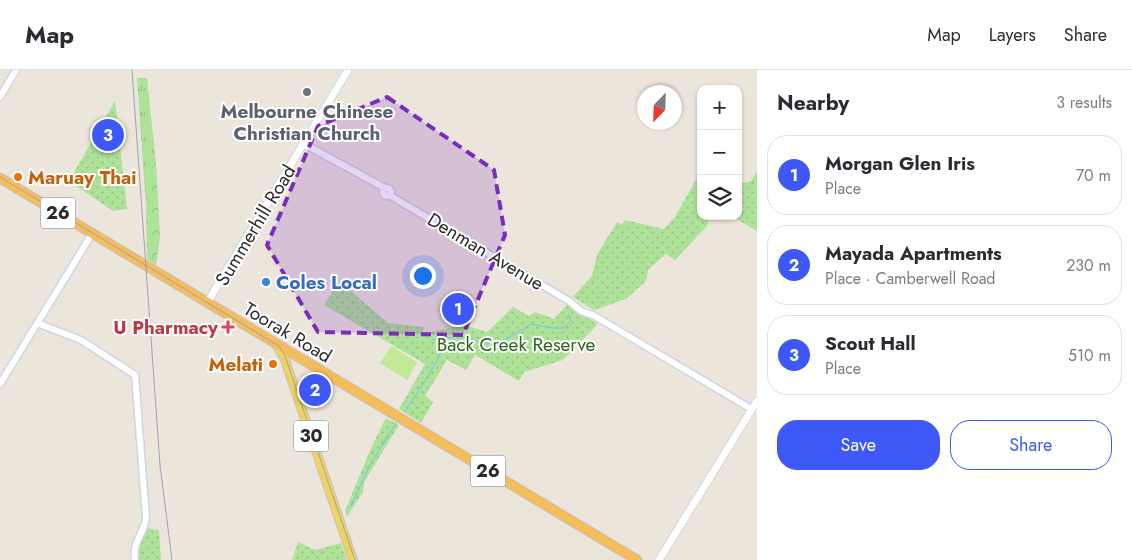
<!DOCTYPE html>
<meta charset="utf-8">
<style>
body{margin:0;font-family:Jost,sans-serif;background:#f7f7f7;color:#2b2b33}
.controls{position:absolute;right:15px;top:15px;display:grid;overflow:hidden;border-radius:10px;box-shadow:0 1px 4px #0004}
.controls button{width:45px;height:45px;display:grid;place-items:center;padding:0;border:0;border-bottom:1px solid #e1e1e2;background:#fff;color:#2b2b33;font:25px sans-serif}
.compass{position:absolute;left:637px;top:15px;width:45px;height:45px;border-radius:50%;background:#fff;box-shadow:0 1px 4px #0004;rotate:203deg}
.you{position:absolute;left:422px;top:205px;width:18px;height:18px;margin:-12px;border:4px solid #fff;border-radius:50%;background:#1a73e8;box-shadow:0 0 0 8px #1a73e833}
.badge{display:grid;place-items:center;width:32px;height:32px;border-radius:50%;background:#3d58f7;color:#fff;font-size:16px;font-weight:700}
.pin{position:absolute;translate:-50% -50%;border:2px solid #fff;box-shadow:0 1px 5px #0006}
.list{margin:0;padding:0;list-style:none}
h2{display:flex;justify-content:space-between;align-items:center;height:65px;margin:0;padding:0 20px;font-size:21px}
h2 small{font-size:16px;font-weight:400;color:#7c7c81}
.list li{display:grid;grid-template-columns:32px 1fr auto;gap:15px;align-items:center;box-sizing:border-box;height:80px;margin:0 10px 10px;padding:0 10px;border:1px solid #e1e1e2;border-radius:20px}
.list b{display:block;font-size:19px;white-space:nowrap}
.list p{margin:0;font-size:16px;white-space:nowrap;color:#7c7c81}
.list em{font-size:16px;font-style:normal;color:#7c7c81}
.actions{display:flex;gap:10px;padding:15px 20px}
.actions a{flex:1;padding:11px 0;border:1px solid #3d58f7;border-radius:20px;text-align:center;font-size:18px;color:#3d58f7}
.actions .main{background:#3d58f7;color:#fff}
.icon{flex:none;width:28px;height:28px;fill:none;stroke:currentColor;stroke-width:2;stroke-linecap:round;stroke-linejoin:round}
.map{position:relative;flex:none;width:757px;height:490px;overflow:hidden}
header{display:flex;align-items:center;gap:30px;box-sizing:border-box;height:70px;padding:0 25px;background:#fff;border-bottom:1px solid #e1e1e2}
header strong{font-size:24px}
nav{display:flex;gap:28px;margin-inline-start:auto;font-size:18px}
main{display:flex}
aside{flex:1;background:#fff}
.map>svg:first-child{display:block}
.grass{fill:url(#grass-tufts)}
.forest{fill:url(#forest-crowns)}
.park{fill:url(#park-dots)}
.pitch{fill:#c2e995}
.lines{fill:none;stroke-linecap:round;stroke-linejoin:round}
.stream{stroke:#70c6ed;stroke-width:1}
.tertiary-casing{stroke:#d1d4e2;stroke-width:9}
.secondary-casing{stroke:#d1d4e2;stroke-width:9}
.primary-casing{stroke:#c3c3c3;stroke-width:10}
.trunk-casing{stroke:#c3c3c3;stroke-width:11}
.tertiary{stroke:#fff;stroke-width:6}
.secondary{stroke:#fff;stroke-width:7}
.primary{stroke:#eed35e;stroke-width:8}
.trunk{stroke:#f5bc5a;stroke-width:9}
.tram{stroke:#9fa1b4;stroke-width:1}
.rail{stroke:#9fa1b4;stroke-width:1}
.marked{fill:#7b2cbf;fill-opacity:0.2;stroke:#7b2cbf;stroke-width:4;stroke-dasharray:10 6;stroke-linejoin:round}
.worship-dot{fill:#6b7280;stroke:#fff;stroke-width:2}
.food-dot{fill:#e8710a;stroke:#fff;stroke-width:2}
.shop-dot{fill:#3f7fe0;stroke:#fff;stroke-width:2}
.health-dot{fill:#e0444e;stroke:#fff;stroke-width:2}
.labels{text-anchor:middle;stroke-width:4;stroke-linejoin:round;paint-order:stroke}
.shield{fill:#fff;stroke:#6a6a6a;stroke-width:1}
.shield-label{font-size:18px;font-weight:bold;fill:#2a2a2a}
.worship-label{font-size:19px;font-weight:bold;fill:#5b616d;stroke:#fff}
.food-label{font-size:19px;font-weight:bold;fill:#c56008;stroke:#fff;text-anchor:start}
.street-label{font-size:19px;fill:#2a2a2a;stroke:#fff}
.shop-label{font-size:19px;font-weight:bold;fill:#366cbe;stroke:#fff;text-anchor:start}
.health-label{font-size:19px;font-weight:bold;fill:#be3a42;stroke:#fff;text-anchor:end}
.park-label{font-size:19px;fill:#27661b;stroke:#fff}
</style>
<header>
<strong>Map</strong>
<nav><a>Map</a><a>Layers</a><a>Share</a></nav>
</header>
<main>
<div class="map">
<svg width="757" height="490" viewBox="0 0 757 490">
<defs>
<pattern id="grass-tufts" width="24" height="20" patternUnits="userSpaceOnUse" patternTransform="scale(1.25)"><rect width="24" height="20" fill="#aee299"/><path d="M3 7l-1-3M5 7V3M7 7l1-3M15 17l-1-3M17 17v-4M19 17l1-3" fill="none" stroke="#96c284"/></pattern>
<pattern id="forest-crowns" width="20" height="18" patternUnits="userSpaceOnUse" patternTransform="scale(1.25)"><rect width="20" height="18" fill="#aee299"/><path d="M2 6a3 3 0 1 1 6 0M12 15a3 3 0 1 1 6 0" fill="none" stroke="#96c284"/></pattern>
<pattern id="park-dots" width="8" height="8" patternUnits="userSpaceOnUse" patternTransform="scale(1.25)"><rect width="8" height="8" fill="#aee299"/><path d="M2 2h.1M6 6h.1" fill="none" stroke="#96c284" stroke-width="1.8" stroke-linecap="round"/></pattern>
</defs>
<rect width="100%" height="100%" fill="#ece5dc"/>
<path class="grass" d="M 137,8 L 147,8 L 156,93 L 149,98 L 146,137 Z"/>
<path class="forest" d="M 156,93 L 160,167 L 156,195 L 147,189 L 146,137 L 149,98 Z"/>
<path class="park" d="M 115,31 L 127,139 L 113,141 L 69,111 Z
M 757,101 L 757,161 L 731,146 L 738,146 L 738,114 L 751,111 Z
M 698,106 L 701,107 L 701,146 L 709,146 L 707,156 L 675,190 L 666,184 L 648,200 L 646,211 L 626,229 L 594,240 L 573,227 L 592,206 L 597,185 L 617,152 L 622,155 L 625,150 L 664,159 L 675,147 Z
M 339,211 L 388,253 L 425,257 L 422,264 L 464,255 L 487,262 L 513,237 L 529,246 L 535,242 L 554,249 L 567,235 L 598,254 L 563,290 L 524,302 L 519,311 L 475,285 L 466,300 L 447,290 L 425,326 L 433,332 L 421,353 L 399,339 L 425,294 L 324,235 Z
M 386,348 L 399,355 L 364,412 L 363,422 L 347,447 L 345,441 C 358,410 370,378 386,348 Z
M 146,458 L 159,460 L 161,490 L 138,490 L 137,481 Z
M 298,472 L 315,480 L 341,473 L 347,490 L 292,490 Z"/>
<path class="pitch" d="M 391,276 L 417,292 L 407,310 L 380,293 Z"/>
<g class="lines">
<path class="stream" d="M 432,269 L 438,270 L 458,266 L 485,273 L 499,273 L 532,254 L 552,258 L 564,258 L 571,251 L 569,245
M 405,342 L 435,295 L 447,269
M 351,436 L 371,393 L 396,353"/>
<defs>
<path id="tertiary" d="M 0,27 L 16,0
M 304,74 L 385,118
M383 122a4 4 0 1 1 8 0a4 4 0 1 1-8 0Z
M 389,125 L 569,231 L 581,241 L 595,246
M 593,245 L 748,337
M 37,253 L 81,270 L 135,305 L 146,447 C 145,464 132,470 135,490
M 0,314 L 92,164"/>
<path id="secondary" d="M 207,233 L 348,0
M 659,490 L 757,331"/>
<path id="primary" d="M 277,276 L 284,287 L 353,490"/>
<path id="trunk" d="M 0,108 L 637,490"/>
</defs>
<use href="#tertiary" class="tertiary-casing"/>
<use href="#secondary" class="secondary-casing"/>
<use href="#primary" class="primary-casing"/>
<use href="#trunk" class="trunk-casing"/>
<use href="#tertiary" class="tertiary"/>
<use href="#secondary" class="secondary"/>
<use href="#primary" class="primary"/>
<use href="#trunk" class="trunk"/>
<path class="tram" d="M 0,107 L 279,276 L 285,286 L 355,490"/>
<path class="rail" d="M 132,0 L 160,395 L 172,490"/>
</g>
<path class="marked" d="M 387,27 L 494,100 L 505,165 L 463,265 L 318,262 L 267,175 L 318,56 Z"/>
<circle class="worship-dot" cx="307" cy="22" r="5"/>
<g class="food-dot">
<circle cx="18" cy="107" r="5"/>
<circle cx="273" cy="294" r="5"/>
</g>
<circle class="shop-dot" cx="266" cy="212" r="5"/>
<path class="health-dot" d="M225.5 249.5h5v5h5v5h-5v5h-5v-5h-5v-5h5z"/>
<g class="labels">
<g class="shield">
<rect x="40.5" y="127.5" width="35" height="31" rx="4"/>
<rect x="293.5" y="350.5" width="35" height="31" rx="4"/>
<rect x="470.5" y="385.5" width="35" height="31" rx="4"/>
</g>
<g class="shield-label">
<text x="58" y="149">26</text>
<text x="311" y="372">30</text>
<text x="488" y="407">26</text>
</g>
<g class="worship-label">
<text x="307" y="48">Melbourne Chinese<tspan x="307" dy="22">Christian Church</tspan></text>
</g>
<g class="food-label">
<text x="28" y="114">Maruay Thai</text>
<text x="263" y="301" text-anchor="end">Melati</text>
</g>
<g class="street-label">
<text transform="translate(255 155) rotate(-59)" y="7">Summerhill Road</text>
<text transform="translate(486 181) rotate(31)" y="7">Denman Avenue</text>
<text transform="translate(288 262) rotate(31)" y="7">Toorak Road</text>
</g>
<g class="shop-label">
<text x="276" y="219">Coles Local</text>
</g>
<g class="health-label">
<text x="218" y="264">U Pharmacy</text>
</g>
<g class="park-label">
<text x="516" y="281">Back Creek Reserve</text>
</g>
</g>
</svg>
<div class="controls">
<button>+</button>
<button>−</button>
<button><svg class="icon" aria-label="layers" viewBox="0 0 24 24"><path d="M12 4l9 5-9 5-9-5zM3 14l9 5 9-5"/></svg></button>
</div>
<svg class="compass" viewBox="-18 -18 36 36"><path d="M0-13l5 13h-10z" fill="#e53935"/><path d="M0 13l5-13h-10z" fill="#7c7c81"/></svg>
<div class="you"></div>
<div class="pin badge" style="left:458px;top:239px">1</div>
<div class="pin badge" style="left:315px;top:320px">2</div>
<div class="pin badge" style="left:108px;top:65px">3</div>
</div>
<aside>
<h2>Nearby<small>3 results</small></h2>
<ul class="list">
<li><span class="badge">1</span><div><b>Morgan Glen Iris</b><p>Place</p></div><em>70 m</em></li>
<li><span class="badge">2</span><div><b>Mayada Apartments</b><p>Place · Camberwell Road</p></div><em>230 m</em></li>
<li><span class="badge">3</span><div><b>Scout Hall</b><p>Place</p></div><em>510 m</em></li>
</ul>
<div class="actions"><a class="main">Save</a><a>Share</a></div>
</aside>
</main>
